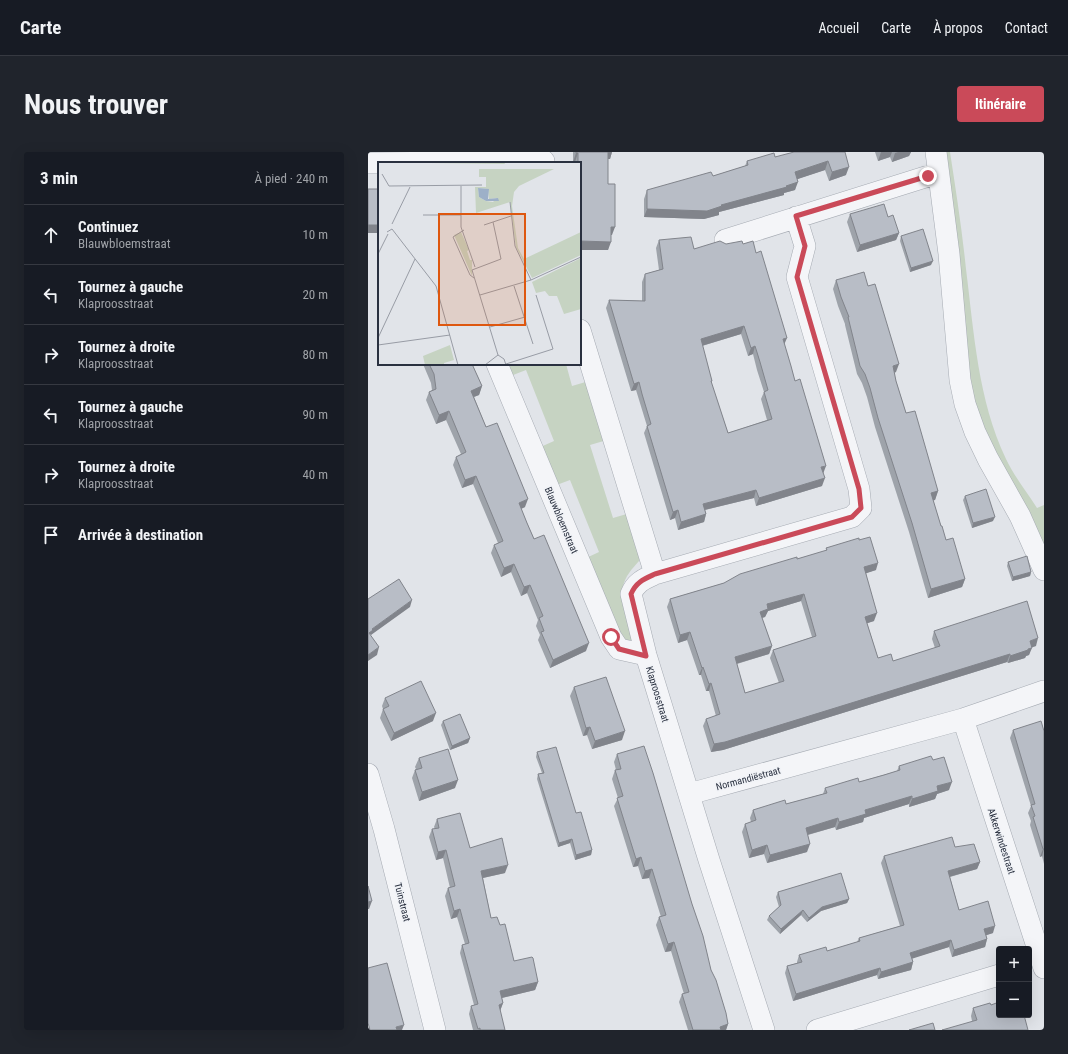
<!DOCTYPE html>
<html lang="fr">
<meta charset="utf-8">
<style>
body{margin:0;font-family:"Roboto Condensed",sans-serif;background:#20242c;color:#f1f3f6}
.controls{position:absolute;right:12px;bottom:12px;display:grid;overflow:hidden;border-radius:4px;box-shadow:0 4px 16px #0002}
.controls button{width:36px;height:36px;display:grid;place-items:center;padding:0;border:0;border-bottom:1px solid #363941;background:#171b24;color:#f1f3f6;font:20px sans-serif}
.stop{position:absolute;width:12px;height:12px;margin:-9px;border:3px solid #ca4a59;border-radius:50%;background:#fff}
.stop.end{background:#ca4a59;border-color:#fff;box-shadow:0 1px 4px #0008}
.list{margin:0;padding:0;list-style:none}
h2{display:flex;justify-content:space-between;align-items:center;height:52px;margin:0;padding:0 16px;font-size:17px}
h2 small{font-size:13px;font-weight:400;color:#9ea1a6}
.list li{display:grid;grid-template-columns:26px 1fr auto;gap:12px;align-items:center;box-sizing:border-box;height:60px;padding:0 16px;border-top:1px solid #363941}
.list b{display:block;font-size:15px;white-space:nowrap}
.list p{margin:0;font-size:13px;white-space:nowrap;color:#9ea1a6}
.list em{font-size:13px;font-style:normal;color:#9ea1a6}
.icon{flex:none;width:22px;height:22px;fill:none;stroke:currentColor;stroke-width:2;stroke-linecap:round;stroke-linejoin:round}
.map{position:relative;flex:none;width:676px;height:878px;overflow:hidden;border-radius:4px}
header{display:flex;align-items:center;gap:24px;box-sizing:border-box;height:56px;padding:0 20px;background:#171b24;border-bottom:1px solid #363941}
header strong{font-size:19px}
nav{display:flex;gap:22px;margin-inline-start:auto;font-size:14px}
.intro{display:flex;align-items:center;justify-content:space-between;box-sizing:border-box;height:96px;padding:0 24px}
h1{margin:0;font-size:28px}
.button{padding:10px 18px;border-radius:4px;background:#ca4a59;color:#fff;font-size:14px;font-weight:700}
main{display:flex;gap:24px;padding:0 24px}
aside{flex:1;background:#171b24;border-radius:4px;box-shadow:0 4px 16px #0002}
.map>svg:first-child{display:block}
.green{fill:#c6d3c2}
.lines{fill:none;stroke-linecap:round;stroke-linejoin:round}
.street-casing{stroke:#a6abb3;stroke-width:22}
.street{stroke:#f4f5f8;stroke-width:21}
.wall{fill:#9ea3aa;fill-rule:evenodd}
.shaded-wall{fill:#81848b}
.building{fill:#b8bdc6;stroke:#81848b;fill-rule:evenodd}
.route{stroke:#ca4a59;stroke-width:5}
.labels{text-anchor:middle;stroke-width:3;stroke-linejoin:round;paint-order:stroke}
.street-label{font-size:10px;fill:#2a3140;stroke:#f1f3f7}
.inset-road{fill:none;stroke:#989ca5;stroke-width:1}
.view{fill:#de570f;fill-opacity:0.15;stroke:#de570f;stroke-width:2}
.inset-edge{fill:none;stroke:#2a3140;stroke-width:2}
</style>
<header>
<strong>Carte</strong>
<nav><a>Accueil</a><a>Carte</a><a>À propos</a><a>Contact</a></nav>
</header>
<div class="intro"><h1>Nous trouver</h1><a class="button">Itinéraire</a></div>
<main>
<aside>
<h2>3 min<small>À pied · 240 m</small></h2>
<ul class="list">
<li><svg class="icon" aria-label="ahead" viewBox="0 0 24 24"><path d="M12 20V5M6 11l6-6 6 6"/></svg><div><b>Continuez</b><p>Blauwbloemstraat</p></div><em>10 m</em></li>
<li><svg class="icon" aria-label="left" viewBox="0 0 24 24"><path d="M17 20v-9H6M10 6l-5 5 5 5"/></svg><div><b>Tournez à gauche</b><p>Klaproosstraat</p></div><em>20 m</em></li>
<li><svg class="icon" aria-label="right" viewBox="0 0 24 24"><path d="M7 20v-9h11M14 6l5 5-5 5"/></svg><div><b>Tournez à droite</b><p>Klaproosstraat</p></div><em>80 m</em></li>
<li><svg class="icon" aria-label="left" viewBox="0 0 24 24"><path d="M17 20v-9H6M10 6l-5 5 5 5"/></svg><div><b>Tournez à gauche</b><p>Klaproosstraat</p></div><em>90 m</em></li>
<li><svg class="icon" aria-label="right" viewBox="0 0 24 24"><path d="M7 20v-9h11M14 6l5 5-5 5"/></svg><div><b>Tournez à droite</b><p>Klaproosstraat</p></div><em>40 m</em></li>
<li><svg class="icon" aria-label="arrive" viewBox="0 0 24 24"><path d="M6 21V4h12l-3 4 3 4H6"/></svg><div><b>Arrivée à destination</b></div></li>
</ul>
</aside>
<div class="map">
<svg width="676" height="878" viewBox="0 0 676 878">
<rect width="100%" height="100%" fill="#e1e4e9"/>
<path class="green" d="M 574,0 L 582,0 C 588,39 594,78 598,117 C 606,181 610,248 638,307 C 646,324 659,340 669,356 L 676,353 L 676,400 L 631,312 L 601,236 Z
M 135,212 L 198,212 L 204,234 L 221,229 L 239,288 L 222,293 L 245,366 L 262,361 L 271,400 L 271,409 C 264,417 257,424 255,435 C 253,442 263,474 265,484 L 261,491 L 253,490 L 216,407 L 231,400 L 202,328 L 186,334 L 168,297 L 186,289 L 158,218 L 140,225 Z"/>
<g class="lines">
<defs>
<path id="street" d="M 568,0 L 581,102 L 592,228 L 597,252 L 607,280 L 620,307 L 652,364 L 676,418
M 0,11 L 176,9
M 357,88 L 570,21
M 212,178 L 287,422
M 129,212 L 243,485 L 251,497 L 278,503
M 595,567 L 676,816
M 0,622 L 16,677 L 67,878
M 321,642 L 595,567 L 676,539
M 396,878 L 341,708 L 278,503 L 263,442 C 268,430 276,427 287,422 L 484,365 L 493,356 L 491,337 L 429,125 L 437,94 L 428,65
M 449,878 L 631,823"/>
</defs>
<use href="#street" class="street-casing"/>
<use href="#street" class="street"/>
</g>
<path class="wall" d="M 205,0 L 244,0 L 242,7 L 240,7 L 240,32 L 244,83 L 243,83 L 240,98 L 212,98 L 212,11 L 207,11 L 207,10 L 205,10 Z
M 477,0 L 478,23 L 461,29 L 457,18 L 429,27 L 427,38 L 416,41 L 416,43 L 351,60 L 351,63 L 336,67 L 276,65 L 276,47 L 279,38 L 345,24 L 377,14 L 379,9 L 407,5 Z
M 507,0 L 543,0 L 541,4 L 524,10 L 522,5 L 510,9 Z
M 482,62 L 520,65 L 531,81 L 528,88 L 489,100 L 479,70 Z
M 533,84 L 563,113 L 542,120 L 532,89 Z
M 291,88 L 326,97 L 358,92 L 375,92 L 416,193 L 455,322 L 454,334 L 388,354 L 386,346 L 337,358 L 338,362 L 336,370 L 310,378 L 307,366 L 302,368 L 276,281 L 279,274 L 268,238 L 263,239 L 238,156 L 241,148 L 274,149 L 274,130 L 277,122 L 291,118 L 288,96 ZM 373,182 L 380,204 L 385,202 L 389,218 L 396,240 L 393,247 L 399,268 L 360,281 L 343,231 L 344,229 L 334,194 Z
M 468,128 L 528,220 L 526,221 L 528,229 L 538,261 L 570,339 L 567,348 L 565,348 L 573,374 L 578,388 L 597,427 L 594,435 L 560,446 L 541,380 L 507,275 L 499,245 L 494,231 L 489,222 L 477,173 L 477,172 L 470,154 L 465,137 Z
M 55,212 L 104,212 L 114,234 L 111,243 L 106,245 L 118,275 L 157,355 L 153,357 L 166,387 L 218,499 L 182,516 L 170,488 L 172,483 L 168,474 L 170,468 L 159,441 L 153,444 L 143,420 L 133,425 L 123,401 L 126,393 L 130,391 L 105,332 L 94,336 L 85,313 L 88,305 L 93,302 L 78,268 L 68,272 L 58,248 L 61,240 L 64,238 L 63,231 Z
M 597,344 L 625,369 L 604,376 L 595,348 Z
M 491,388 L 508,418 L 498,421 L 506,469 L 499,471 L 510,506 L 525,509 L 567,496 L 564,487 L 566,479 L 668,494 L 663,495 L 661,503 L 658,504 L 657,506 L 640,511 L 639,510 L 355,598 L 343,600 L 335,574 L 338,567 L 348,564 L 341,539 L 338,539 L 333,523 L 331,523 L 319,488 L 310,491 L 299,455 L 302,447 L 356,431 L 429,407 L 458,399 L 458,396 ZM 433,449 L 444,485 L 405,498 L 402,506 L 411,531 L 377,541 L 369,512 L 401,502 L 404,494 L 394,466 L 397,465 L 400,459 Z
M 640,410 L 663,420 L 662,424 L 644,429 L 639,414 Z
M 206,535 L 254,588 L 224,597 L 219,583 L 215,584 L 202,544 Z
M 17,546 L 65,569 L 23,589 L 12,566 L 15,557 L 14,554 Z
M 75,569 L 102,586 L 100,591 L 82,598 L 73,573 Z
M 645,578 L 676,579 L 676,712 L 674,704 L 672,705 L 662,673 L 663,669 L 660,661 L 663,654 L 642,586 Z
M 169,600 L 208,661 L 224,698 L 223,703 L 207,708 L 202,691 L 190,695 L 169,627 L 170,622 L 174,621 L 168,605 Z
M 249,602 L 343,818 L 360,872 L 358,878 L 320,878 L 311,850 L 314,842 L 316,842 L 303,799 L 297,800 L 288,773 L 291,765 L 293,765 L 281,726 L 274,727 L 270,714 L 265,715 L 246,654 L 250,646 L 244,627 L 247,618 L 248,618 L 246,610 Z
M 51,606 L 87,636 L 51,649 L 44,626 L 47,618 L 48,617 L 47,615 Z
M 565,608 L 581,638 L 569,642 L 567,647 L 541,655 L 541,652 L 496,666 L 495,670 L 468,678 L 467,675 L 440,683 L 439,700 L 399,711 L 396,702 L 381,706 L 374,680 L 377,672 L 383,670 L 382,666 L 385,658 L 418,652 L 455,642 L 457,636 L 491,630 L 529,619 L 531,614 Z
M 69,667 L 102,696 L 137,721 L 115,726 L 123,766 L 132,773 L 146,809 L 170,830 L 167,838 L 134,846 L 135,851 L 132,859 L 137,878 L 105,878 L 101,862 L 103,854 L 106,853 L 92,801 L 94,793 L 97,792 L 89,765 L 83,767 L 77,744 L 80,736 L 82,736 L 75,706 L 68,708 L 61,685 L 64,677 L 67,677 L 66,675 Z
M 587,695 L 612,710 L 609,717 L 582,725 L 591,758 L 625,781 L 618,783 L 619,787 L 617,795 L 584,805 L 581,795 L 544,806 L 545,810 L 543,818 L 510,827 L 509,823 L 425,849 L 417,821 L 419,814 L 429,811 L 429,810 L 431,803 L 459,799 L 489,790 L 491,786 L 532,774 L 513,711 L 516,704 Z
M 410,740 L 481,747 L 479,751 L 453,759 L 439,770 L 433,763 L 412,782 L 399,768 L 401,764 L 411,755 L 408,745 Z
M 623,853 L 660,878 L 604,869 L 603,864 L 605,856 Z"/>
<path class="shaded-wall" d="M 240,0 L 244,0 L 242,7 L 237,7 Z
M 513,0 L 524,0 L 522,5 L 510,9 Z
M 530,0 L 543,0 L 541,4 L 524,10 L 527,1 Z
M 208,1 L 210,1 L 207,10 L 205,10 Z
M 460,9 L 457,18 L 424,29 L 427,20 Z
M 481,15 L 478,23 L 461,29 L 464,20 Z
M 430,30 L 427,38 L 416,41 L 416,43 L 351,60 L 351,63 L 336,67 L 276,65 L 279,57 L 353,53 Z
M 0,73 L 11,73 L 11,81 L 0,81 Z
M 243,75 L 247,75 L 244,83 L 240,83 Z
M 531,81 L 528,88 L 489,100 L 492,93 Z
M 212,89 L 243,90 L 240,98 L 212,98 Z
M 565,109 L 563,113 L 542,120 L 543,116 Z
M 376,174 L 373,182 L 330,195 L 333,187 Z
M 419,186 L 416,193 L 415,187 Z
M 387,194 L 385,202 L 380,204 L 383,196 Z
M 531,212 L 528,220 L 521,222 L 525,214 Z
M 271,230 L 268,238 L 263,239 L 266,232 Z
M 114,234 L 111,243 L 100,247 L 103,239 Z
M 81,259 L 78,268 L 68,272 L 71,263 Z
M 458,314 L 455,322 L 453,315 Z
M 108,324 L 105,332 L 94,336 L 97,328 Z
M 457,326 L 454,334 L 388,354 L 391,346 Z
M 388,338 L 386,346 L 332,359 L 335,352 Z
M 570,339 L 567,348 L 560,350 L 563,341 Z
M 160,347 L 157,355 L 148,359 L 151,351 Z
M 310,358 L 307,366 L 302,368 L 305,360 Z
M 338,362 L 336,370 L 310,378 L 313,370 Z
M 627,365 L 625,369 L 604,376 L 605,371 Z
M 510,411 L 508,418 L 493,423 L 496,415 Z
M 146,412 L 143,420 L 133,425 L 136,416 Z
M 663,420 L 662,424 L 644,429 L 645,425 Z
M 597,427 L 594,435 L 560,446 L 563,437 Z
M 162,433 L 159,441 L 153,444 L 156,435 Z
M 436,442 L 433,449 L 400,459 L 397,465 L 390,467 L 392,460 L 399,452 Z
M 44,448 L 42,455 L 3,483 L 1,481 L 4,477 Z
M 509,461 L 506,469 L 494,473 L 497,465 Z
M 322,480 L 319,488 L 310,491 L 312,483 Z
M 670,486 L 668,494 L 659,497 L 662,489 Z
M 221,491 L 218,499 L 182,516 L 185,508 Z
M 404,494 L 401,502 L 364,513 L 367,505 Z
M 11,495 L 9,503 L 0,509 L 0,503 Z
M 664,496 L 661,503 L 658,504 L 657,506 L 640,511 L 642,504 Z
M 642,502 L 639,510 L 355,598 L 343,600 L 346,592 Z
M 335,515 L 333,523 L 331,523 L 334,516 Z
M 343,531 L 341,539 L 338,539 L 341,532 Z
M 68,561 L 65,569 L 23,589 L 26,581 Z
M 222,575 L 219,583 L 215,584 L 218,576 Z
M 257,579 L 254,588 L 224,597 L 227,589 Z
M 102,586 L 100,591 L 82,598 L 84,594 Z
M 90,628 L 87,636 L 51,649 L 54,640 Z
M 584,630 L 581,638 L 569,642 L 567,647 L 541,655 L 544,647 L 569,634 Z
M 544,644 L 541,652 L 496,666 L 495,670 L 468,678 L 471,670 L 497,658 Z
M 470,666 L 467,675 L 435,684 L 438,676 Z
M 204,687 L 202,691 L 190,695 L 191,691 Z
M 442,692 L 439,700 L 399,711 L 402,703 Z
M 399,693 L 396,702 L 381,706 L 384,698 Z
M 675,697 L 676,697 L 674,704 L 672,705 Z
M 78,698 L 75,706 L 68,708 L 70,700 Z
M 224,698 L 223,703 L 207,708 L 208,703 Z
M 273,705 L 270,714 L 265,715 L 268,707 Z
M 612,710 L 609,717 L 577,726 L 580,719 Z
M 140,713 L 137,721 L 110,727 L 113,719 Z
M 284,717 L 281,726 L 274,727 L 277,719 Z
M 481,747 L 479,751 L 453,759 L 439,770 L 441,766 L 454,755 Z
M 4,749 L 1,757 L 0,757 L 0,750 Z
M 92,757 L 89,765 L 83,767 L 86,759 Z
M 435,758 L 433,763 L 412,782 L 413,777 Z
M 627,774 L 625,781 L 613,785 L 616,777 Z
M 619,787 L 617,795 L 584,805 L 586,798 Z
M 583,788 L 581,795 L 540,808 L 542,801 Z
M 306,790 L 303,799 L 297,800 L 300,792 Z
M 545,810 L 543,818 L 510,827 L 513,820 Z
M 512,816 L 509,823 L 425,849 L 428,842 Z
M 170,830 L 167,838 L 129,847 L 132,839 Z
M 135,851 L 132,859 L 131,853 Z
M 360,872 L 358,878 L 350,878 L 352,875 Z
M 36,873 L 34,878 L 27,878 L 28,875 Z"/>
<path class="building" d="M 208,0 L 240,0 L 240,32 L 247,32 L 247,75 L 243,75 L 243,90 L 212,89 L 212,11 L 210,11 L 210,1 L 208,1 Z
M 426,0 L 477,0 L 481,15 L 464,20 L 460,9 L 427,20 L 430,30 L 418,34 L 419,35 L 353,53 L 354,54 L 339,59 L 279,57 L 279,38 L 343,20 L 345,24 L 380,13 L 379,9 L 406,1 L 407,5 Z
M 0,37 L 11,37 L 11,73 L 0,73 Z
M 516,52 L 520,65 L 525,63 L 531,81 L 492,93 L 482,62 Z
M 555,77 L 565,109 L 543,116 L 533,84 Z
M 323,85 L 326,97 L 352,89 L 358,92 L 374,89 L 375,92 L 385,89 L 388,101 L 393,99 L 419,186 L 415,187 L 423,214 L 427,229 L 432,227 L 458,314 L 453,315 L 457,326 L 391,346 L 388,338 L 335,352 L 338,362 L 313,370 L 310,358 L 305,360 L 279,274 L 283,272 L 274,242 L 271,230 L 266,232 L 241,148 L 277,149 L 277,122 L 295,117 L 291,88 ZM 376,174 L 383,196 L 387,194 L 392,210 L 400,238 L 396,240 L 404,267 L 360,281 L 343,229 L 344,229 L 333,187 Z
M 496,120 L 500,134 L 507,132 L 531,212 L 525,214 L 528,229 L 538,261 L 547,259 L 570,339 L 563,341 L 573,374 L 574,374 L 578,388 L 585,386 L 597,427 L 563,437 L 544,371 L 510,266 L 502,236 L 497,222 L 492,214 L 480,165 L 481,165 L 473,145 L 468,128 Z
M 61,212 L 104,212 L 114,234 L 103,239 L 118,275 L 129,271 L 160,347 L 151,351 L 159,371 L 166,387 L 176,383 L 221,491 L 185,508 L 173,480 L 176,479 L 171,466 L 175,464 L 162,433 L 156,435 L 146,412 L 136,416 L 126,393 L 135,389 L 108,324 L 97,328 L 88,305 L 98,300 L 81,259 L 71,263 L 61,240 L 68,237 L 66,222 Z
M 618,337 L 627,365 L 605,371 L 597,344 Z
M 502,385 L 510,411 L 496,415 L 509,461 L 497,465 L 510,506 L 523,502 L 525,509 L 572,494 L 566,479 L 659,449 L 670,486 L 662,489 L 664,496 L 660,497 L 660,498 L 642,504 L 642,502 L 357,590 L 346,592 L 338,567 L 352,562 L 343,531 L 341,532 L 335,515 L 334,516 L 322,480 L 312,483 L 302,447 L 356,431 L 372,422 L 429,405 L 429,407 L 459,398 L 458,396 L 491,386 L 491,388 ZM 436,442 L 448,484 L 405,498 L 416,529 L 377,541 L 367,505 L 404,494 L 392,460 L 400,457 L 399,452 Z
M 659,404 L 663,420 L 645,425 L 640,410 Z
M 31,427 L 44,448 L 4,477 L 5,478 L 1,481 L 11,495 L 0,503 L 0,447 Z
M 238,525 L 257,579 L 227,589 L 222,575 L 218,576 L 206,535 Z
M 53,529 L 68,561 L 26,581 L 15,557 L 21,554 L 17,546 Z
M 92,562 L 102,586 L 84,594 L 75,569 Z
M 673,569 L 676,579 L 676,697 L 675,697 L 665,665 L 667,664 L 663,653 L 667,652 L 645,578 Z
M 276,594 L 285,621 L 324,752 L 335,784 L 343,818 L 348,828 L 358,861 L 360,872 L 352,875 L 353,878 L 325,878 L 314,842 L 321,840 L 306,790 L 300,792 L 291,765 L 298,763 L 284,717 L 277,719 L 273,705 L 268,707 L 249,646 L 255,644 L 247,618 L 253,617 L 249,602 Z
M 188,595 L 208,661 L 213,660 L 224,698 L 208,703 L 204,687 L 191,691 L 170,622 L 176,621 L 169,600 Z
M 80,597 L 90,628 L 54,640 L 47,618 L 54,616 L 51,606 Z
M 563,604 L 565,608 L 576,605 L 584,630 L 569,634 L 570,639 L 544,647 L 544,644 L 497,658 L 498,662 L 471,670 L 470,666 L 438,676 L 442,692 L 402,703 L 399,693 L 384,698 L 377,672 L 388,668 L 385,658 L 417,648 L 418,652 L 459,641 L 457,636 L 490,626 L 491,630 L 516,623 L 532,618 L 531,614 Z
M 92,661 L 102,696 L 134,686 L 140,713 L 113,719 L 123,766 L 129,765 L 132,773 L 137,772 L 146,809 L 164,805 L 165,806 L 170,830 L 132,839 L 135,851 L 131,853 L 137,878 L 112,878 L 112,876 L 110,877 L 103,854 L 110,852 L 94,793 L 101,791 L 92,757 L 86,759 L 80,736 L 87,734 L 78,698 L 70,700 L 64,677 L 71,676 L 69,667 Z
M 584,685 L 587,695 L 606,692 L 612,710 L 580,719 L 591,758 L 620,749 L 627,774 L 616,777 L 619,787 L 586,798 L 583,788 L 542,801 L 545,810 L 513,820 L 512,816 L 428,842 L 419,814 L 434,810 L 431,803 L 458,795 L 459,799 L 492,789 L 491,786 L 536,773 L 516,704 Z
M 473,721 L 481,747 L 454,755 L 441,766 L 435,758 L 413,777 L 401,764 L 413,753 L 410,740 Z
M 0,734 L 4,749 L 0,750 Z
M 19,811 L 36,873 L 28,875 L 29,878 L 2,878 L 0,871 L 0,816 Z
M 631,850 L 631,863 L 656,863 L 660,878 L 574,878 L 609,868 L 605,856 L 622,851 L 623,853 Z
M 565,871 L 567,878 L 541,878 Z"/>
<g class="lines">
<path class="route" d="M 243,485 L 251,497 L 278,504 L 263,442 C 268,430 276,427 287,422 L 484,365 L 493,356 L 491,337 L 429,125 L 437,94 L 428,64 L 560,24"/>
</g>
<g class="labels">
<g class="street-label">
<text transform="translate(194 368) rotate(67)" y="4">Blauwbloemstraat</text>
<text transform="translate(290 542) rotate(73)" y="4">Klaproosstraat</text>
<text transform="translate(380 626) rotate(-15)" y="4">Normandiëstraat</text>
<text transform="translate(634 689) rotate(72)" y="4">Akkerwindestraat</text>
<text transform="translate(35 750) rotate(76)" y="4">Tuinstraat</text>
</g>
</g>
<g transform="translate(10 10)">
<rect width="203" height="203" fill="#e1e4e9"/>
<path d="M 53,0 L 126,0 L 127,2 L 52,1 ZM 101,7 L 176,7 L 141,24 L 136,30 L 134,44 L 140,86 L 146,97 L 203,70 L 203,93 L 154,116 L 138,85 L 132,40 L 98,51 L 97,25 L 108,25 L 108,15 L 101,15 ZM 100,26 L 110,27 L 111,37 L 119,36 L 115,40 L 108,39 L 101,35 ZM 83,70 L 91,88 L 89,89 L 92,98 L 94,98 L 94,114 L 76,73 ZM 203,96 L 203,147 L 186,152 L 179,134 L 171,134 L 167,129 L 158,131 L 154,120 ZM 72,183 L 76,198 L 66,201 L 66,203 L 47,203 L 45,194 Z" fill="#c6d3c2" fill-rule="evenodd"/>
<path d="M 100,26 L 111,27 L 110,37 L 120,36 L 121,39 L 108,39 L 101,35 Z" fill="#9db0c8"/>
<path class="inset-road" d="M 140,0 L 174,0M 4,12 L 11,24 L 104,23M 83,24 L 83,65 L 97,105M 132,40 L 137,84 L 153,118M 45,53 L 83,53M 115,60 L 123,97 L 94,108 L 120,193 L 126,197 L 128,203M 14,62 L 32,25M 106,63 L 133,54M 86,68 L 75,75 L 92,113 L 96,116M 9,70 L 14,67 L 58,124 L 80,203M 0,92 L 10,72M 136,124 L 155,182M 102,133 L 153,118 L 203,95M 112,165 L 147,155M 0,176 L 37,97M 0,183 L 72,173M 128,202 L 175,187 L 158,133M 107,203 L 120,193"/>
<path class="view" d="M 61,52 L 147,52 L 147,163 L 61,163 Z"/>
<rect width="203" height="203" class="inset-edge"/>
</g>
</svg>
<div class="controls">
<button>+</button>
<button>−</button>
</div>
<div class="stop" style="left:243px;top:485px"></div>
<div class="stop end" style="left:560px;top:24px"></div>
</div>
</main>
